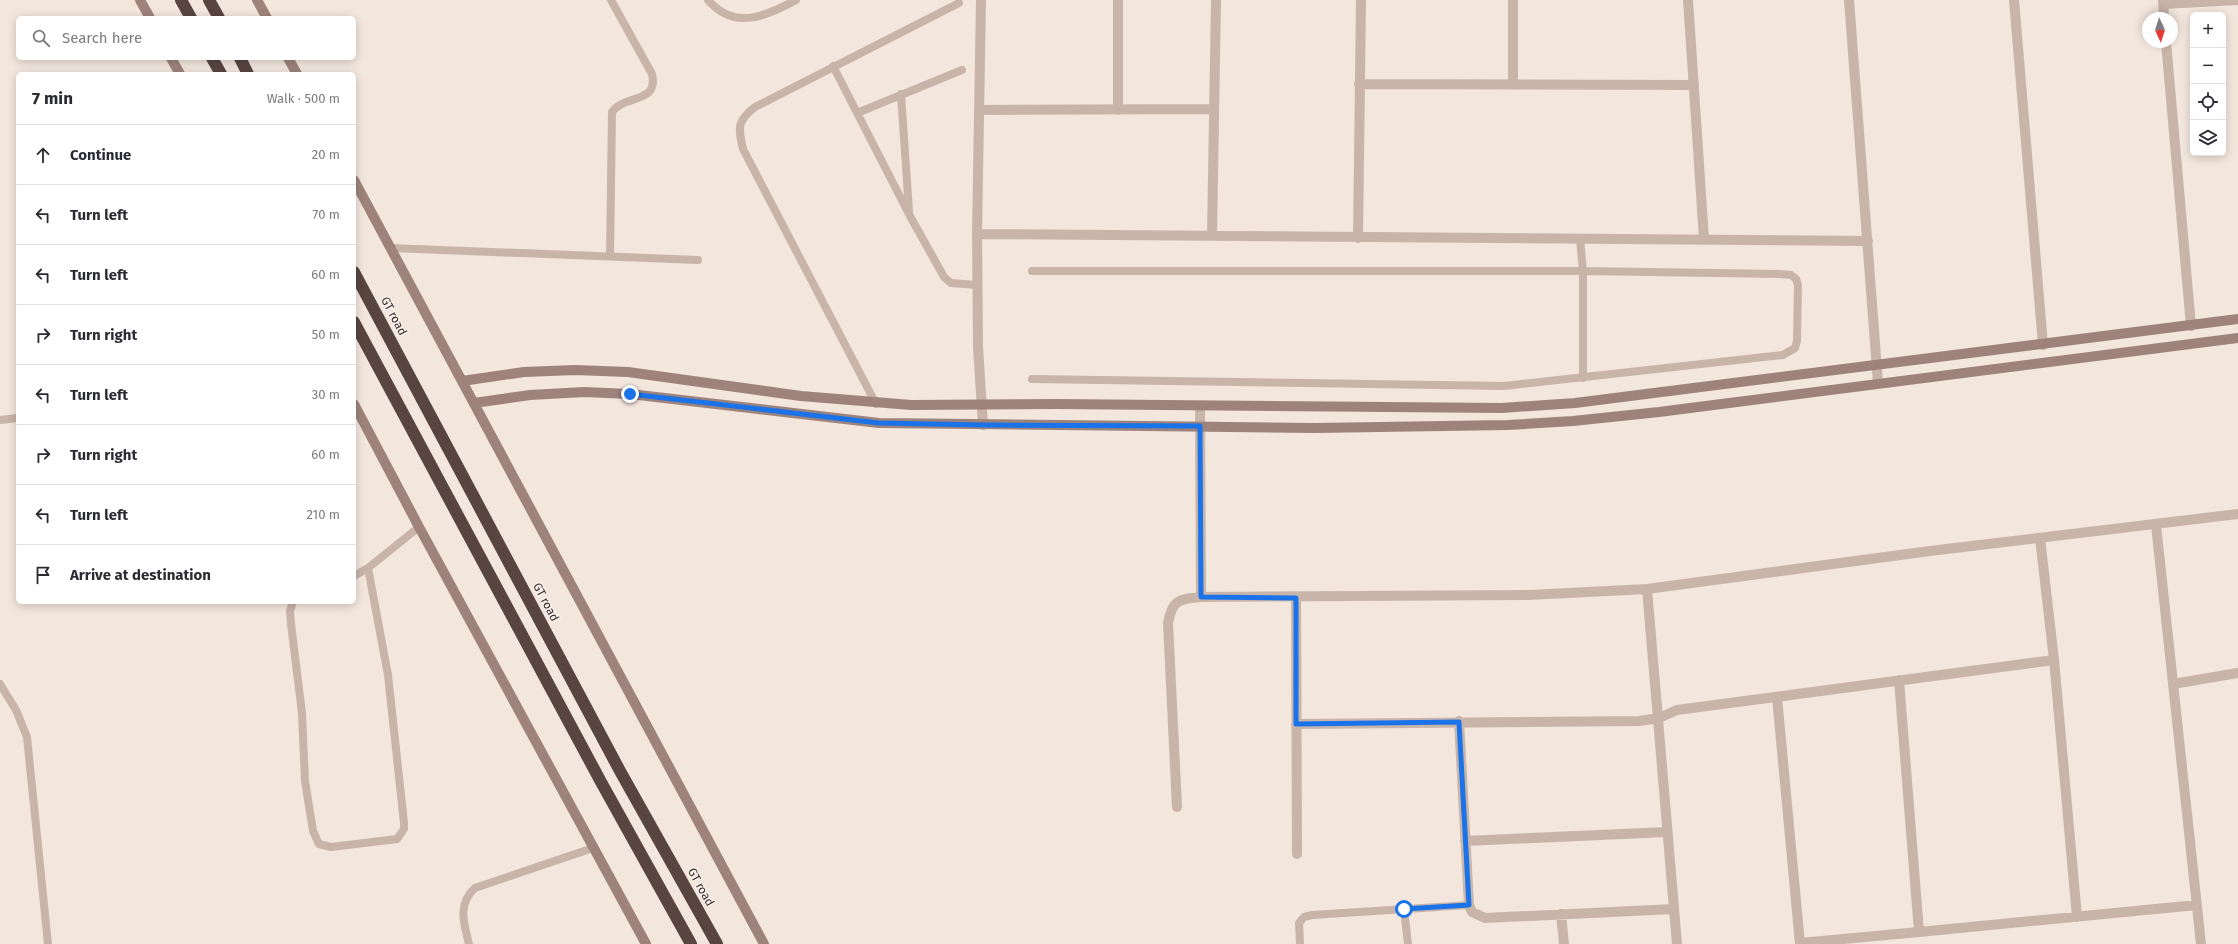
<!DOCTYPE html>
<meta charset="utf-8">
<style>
body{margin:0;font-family:"Fira Sans",sans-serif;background:#f2f2f3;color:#2b2b33}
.controls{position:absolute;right:12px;top:12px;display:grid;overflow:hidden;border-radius:6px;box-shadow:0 2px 10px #0003}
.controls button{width:36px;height:36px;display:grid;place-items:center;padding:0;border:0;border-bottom:1px solid #e1e1e2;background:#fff;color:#2b2b33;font:20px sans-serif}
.compass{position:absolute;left:2142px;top:12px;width:36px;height:36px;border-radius:50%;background:#fff;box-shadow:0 2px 10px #0003;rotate:176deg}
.stop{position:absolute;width:12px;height:12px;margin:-9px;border:3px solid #1a73e8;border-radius:50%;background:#fff}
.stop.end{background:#1a73e8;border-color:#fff;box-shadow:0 1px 4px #0008}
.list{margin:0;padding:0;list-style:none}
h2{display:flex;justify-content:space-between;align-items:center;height:52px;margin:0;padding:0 16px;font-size:17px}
h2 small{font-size:13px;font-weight:400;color:#7c7c81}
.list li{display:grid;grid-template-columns:26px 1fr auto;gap:12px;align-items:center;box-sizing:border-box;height:60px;padding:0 16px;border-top:1px solid #e1e1e2}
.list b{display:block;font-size:15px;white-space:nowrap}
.list em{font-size:13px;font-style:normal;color:#7c7c81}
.icon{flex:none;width:22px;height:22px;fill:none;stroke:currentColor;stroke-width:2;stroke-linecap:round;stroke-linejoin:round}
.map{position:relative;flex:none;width:2238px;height:944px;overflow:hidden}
.search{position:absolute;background:#fff;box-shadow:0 2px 10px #0003;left:16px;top:16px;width:340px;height:44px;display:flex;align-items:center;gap:10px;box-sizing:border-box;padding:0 14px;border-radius:6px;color:#7c7c81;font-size:15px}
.panel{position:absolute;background:#fff;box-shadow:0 2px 10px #0003;left:16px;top:72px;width:340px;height:532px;border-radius:6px}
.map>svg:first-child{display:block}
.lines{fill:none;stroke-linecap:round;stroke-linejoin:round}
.lane{stroke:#c9b4aa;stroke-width:8}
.street{stroke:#c9b4aa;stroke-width:10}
.secondary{stroke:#9d837b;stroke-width:10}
.highway{stroke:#584540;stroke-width:12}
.route{stroke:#1a73e8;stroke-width:5}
.labels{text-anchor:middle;stroke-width:3;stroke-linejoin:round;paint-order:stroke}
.street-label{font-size:12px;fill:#372c29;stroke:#f9f0ea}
</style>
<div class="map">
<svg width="2238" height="944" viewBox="0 0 2238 944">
<rect width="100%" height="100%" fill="#f2e6dd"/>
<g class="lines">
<path class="lane" d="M 708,0 C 735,31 766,16 796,0
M 833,66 L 910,216 L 944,277 L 951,283 L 977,285
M 901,94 L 909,211
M 857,113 L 962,70
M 1580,239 L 1583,271 L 1583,378
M 391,248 L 698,260
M 610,256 L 612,112 C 625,94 659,104 652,74 L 611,0
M 1032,379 L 1504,386 L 1783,355 L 1795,348 L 1797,341 L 1798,285 L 1796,279 L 1791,275 L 1780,274 L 1583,271 L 1032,271
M 876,404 L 743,149 C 738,127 737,121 755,107 L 959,3
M 0,420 L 18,418
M 354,576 L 368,568 L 419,527
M 293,602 L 290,611 L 291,624 L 302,713 L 305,781 L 313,831 L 319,844 L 331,847 L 397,839 L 404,829 L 404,823 L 388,675 L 368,568
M 0,684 L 16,710 L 27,737 L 48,944
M 1404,909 L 1408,944
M 469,944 C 464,924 457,904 475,888 L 593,848
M 1300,944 L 1299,923 L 1304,917 L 1312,915 L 1469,905"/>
<path class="street" d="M 981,0 L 977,234 L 978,347 L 983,425
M 1118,0 L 1118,110
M 1688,0 L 1704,239
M 1849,0 L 1878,383
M 2014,0 L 2043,345
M 2163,0 L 2164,18
M 2163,4 L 2238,0
M 2166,42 L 2191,326
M 1359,84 L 1694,85
M 1513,84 L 1513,0
M 979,110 L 1214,109
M 977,234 L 1868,241
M 1212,236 L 1216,0
M 1358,238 L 1361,0
M 1200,406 L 1201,597
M 2156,525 L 2201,944
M 2040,538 L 2054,660 L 2077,917
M 1647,589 L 1677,944
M 1296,598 L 1297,854
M 1899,680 L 1919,932 L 2197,905
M 2173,684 L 2238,673
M 1777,697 L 1800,944
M 1459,721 L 1469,905 L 1472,912 L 1485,918 L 1674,909
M 1296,724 L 1639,721 L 1659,718 L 1677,710 L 2054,660
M 1177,807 L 1168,623 C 1172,600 1179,599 1201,597 L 1529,595 L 1647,589 L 1930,551 L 2238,514
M 1465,841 L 1667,832
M 1561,914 L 1564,944
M 1800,943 L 1919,932"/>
<path class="secondary" d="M 140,0 L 150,18
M 257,0 L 267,18
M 171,58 L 180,74
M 288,58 L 297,74
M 354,180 L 764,944
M 462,381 L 524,372 L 575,370 L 628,372 L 801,396 L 911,405 L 1056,404 L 1502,408 L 1575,403 L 2238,319
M 474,403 L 530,395 L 584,392 L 630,394 L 879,423 L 1315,428 L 1508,425 L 1573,421 L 1659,412 L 2238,338
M 354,404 L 419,527 L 646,944"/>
<path class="highway" d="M 181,0 L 191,18
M 209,0 L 219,18
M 212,58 L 221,74
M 240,58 L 248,74
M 354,272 L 620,771 L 717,944
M 354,322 L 601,782 L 691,944"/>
</g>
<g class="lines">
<path class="route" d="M 630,394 L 879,423 L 983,425 L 1200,426 L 1201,597 L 1296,598 L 1296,724 L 1459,722 L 1469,905 L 1404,909"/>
</g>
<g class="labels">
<g class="street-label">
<text transform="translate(394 316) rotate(62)" y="4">GT road</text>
<text transform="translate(546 602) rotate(62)" y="4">GT road</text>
<text transform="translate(701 887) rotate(61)" y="4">GT road</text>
</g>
</g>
</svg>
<div class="controls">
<button>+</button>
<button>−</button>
<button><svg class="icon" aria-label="locate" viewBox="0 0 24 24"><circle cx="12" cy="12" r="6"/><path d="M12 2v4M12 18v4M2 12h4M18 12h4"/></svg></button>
<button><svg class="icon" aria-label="layers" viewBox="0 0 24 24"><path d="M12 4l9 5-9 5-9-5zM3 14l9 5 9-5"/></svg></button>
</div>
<svg class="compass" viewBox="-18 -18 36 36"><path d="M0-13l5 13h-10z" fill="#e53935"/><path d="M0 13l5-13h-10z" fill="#7c7c81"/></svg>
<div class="stop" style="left:1404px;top:909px"></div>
<div class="stop end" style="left:630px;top:394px"></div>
<div class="search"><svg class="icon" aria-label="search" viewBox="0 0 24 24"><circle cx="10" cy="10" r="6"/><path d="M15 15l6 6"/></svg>Search here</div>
<section class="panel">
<h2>7 min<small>Walk · 500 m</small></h2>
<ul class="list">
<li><svg class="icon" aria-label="ahead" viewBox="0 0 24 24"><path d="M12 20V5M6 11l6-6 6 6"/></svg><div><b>Continue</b></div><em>20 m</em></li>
<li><svg class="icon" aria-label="left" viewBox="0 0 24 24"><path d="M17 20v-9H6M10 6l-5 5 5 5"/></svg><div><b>Turn left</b></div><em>70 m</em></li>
<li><svg class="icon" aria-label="left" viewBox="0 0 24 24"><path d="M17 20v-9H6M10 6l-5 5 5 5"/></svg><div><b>Turn left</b></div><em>60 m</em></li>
<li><svg class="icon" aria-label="right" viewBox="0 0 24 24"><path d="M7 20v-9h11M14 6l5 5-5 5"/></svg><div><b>Turn right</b></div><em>50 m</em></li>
<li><svg class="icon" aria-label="left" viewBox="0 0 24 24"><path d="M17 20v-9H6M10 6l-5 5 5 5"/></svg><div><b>Turn left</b></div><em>30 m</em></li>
<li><svg class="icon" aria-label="right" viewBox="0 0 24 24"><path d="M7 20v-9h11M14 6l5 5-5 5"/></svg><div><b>Turn right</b></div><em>60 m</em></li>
<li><svg class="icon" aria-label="left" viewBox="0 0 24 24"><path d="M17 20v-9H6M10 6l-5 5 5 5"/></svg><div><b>Turn left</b></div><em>210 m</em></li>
<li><svg class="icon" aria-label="arrive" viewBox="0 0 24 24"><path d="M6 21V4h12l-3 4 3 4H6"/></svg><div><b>Arrive at destination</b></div></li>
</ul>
</section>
</div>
